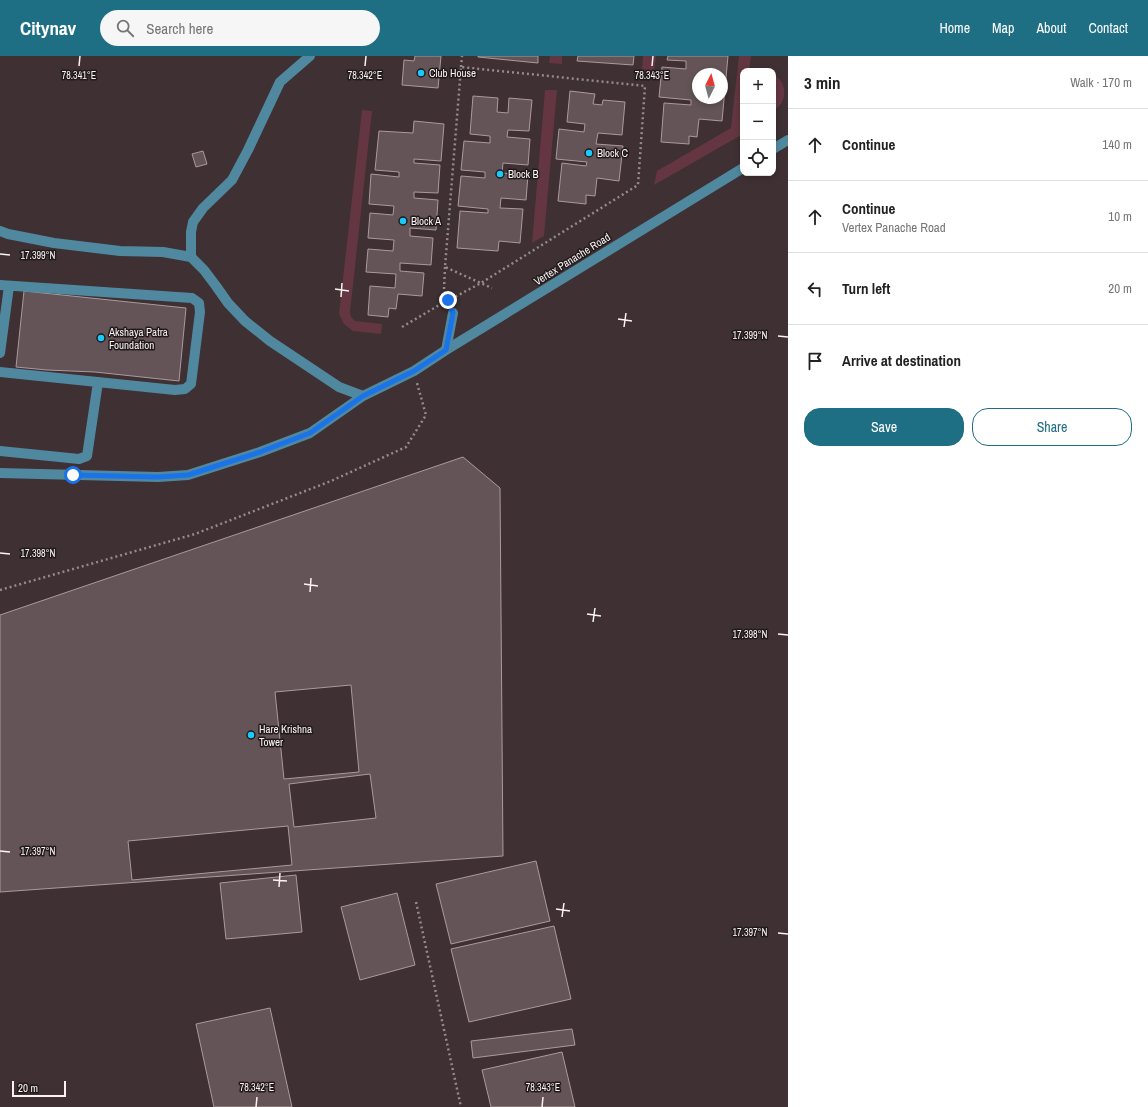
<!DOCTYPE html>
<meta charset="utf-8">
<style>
body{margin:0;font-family:"Archivo Narrow",sans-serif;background:#f6f6f6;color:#222}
.controls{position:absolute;right:12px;top:12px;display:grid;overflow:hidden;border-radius:8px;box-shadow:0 2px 6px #0003}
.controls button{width:36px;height:36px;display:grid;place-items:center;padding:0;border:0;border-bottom:1px solid #e0e0e0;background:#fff;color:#222;font:20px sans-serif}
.compass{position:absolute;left:692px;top:12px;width:36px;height:36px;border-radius:50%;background:#fff;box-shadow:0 2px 6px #0003;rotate:6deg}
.scale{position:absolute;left:12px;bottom:10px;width:54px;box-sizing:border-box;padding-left:4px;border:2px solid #fbf2f3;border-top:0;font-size:11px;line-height:14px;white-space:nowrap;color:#fbf2f3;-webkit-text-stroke:3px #211a1b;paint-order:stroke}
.stop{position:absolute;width:12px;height:12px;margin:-9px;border:3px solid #1a73e8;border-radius:50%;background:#fff}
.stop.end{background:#1a73e8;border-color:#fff;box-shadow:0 1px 4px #0008}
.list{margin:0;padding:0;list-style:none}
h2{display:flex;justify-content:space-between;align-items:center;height:52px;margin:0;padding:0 16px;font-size:17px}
h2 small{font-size:13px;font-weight:400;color:#767676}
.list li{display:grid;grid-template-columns:26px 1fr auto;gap:12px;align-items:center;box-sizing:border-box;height:72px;padding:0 16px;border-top:1px solid #e0e0e0}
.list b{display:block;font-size:15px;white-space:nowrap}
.list p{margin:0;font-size:13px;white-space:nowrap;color:#767676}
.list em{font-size:13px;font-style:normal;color:#767676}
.actions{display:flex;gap:8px;padding:12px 16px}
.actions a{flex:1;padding:9px 0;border:1px solid #1e6e84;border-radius:16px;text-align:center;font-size:14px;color:#1e6e84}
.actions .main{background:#1e6e84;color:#fff}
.icon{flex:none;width:22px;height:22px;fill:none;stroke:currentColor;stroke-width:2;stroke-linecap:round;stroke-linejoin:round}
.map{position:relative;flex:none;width:788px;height:1051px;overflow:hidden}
header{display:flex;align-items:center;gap:24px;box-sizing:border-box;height:56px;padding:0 20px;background:#1e6e84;color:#fff}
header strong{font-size:19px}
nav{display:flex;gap:22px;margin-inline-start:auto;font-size:14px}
.search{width:280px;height:36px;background:#f6f6f6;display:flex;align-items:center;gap:10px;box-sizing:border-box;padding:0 14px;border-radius:22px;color:#767676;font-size:15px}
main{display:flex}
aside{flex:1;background:#fff}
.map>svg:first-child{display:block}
.green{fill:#643641}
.building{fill:#645457;stroke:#ab9a9d;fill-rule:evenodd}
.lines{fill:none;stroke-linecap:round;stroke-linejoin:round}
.path{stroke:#958a8c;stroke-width:2.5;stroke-dasharray:2 3;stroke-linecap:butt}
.minor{stroke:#50899f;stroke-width:10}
.route{stroke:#1a73e8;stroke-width:5}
.ticks{fill:none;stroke:#fbf2f3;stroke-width:1.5}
.poi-dot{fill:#19cafc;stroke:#211a1b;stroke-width:1.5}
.labels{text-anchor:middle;stroke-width:3;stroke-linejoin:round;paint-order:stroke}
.poi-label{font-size:11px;fill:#fbf2f3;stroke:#211a1b;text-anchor:start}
.street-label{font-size:11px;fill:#fbf2f3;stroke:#211a1b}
.ticks-label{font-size:10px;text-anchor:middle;fill:#fbf2f3;stroke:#211a1b;stroke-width:3;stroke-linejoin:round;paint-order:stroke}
</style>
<header>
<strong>Citynav</strong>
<div class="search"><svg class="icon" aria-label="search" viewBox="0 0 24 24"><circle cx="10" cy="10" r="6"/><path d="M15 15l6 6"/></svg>Search here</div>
<nav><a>Home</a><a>Map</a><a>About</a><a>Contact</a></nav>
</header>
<main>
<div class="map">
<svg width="788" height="1051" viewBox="0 0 788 1051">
<rect width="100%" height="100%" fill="#3e3033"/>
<path class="green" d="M 550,0 L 562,0 L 562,8 L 549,7 Z
M 643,0 L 656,0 L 654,15 L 642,13 Z
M 739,0 L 751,0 L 749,15 L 743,15 L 743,78 L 654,129 L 657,115 L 731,72 Z
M 773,19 C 788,24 788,49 773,54 Z
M 545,34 L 557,34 L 544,180 L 532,187 Z
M 362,54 L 372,55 L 350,256 L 351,261 L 355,265 L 382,268 L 381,278 L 353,275 L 344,268 L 339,258 Z"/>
<path class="building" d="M 415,0 L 441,0 L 438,32 L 402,29 L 404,4 L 414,5 Z
M 478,0 L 538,0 L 538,7 L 478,1 Z
M 578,0 L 634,0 L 633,9 L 577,5 Z
M 668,0 L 728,0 L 722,65 L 699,63 L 697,81 L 689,80 L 689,88 L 661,86 L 664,47 L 691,49 L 691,44 L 659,41 L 662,11 L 686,13 L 686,5 L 667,4 ZM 698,18 L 722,18 L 722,42 L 698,42 Z
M 570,35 L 595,38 L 593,48 L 602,49 L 603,44 L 625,46 L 622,79 L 598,77 L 596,88 L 623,90 L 619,125 L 597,122 L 595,140 L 586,139 L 586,148 L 558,145 L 562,107 L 586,110 L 587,106 L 556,103 L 559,73 L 584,76 L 585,68 L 567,66 Z
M 473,40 L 498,42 L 497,56 L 508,57 L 509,42 L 532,44 L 529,75 L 508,74 L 507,81 L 530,83 L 528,109 L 503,107 L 502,117 L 528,119 L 526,144 L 501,142 L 500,152 L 523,153 L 520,187 L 499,185 L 498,195 L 457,192 L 460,155 L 488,157 L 488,153 L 458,150 L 461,120 L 485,122 L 485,116 L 461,114 L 464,85 L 490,87 L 490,80 L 470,78 Z
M 414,65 L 444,68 L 441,105 L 414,103 L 414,107 L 440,109 L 438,137 L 414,136 L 414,142 L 438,144 L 436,174 L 410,172 L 410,180 L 433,182 L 431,209 L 400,207 L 400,215 L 424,217 L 422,240 L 398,238 L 396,253 L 389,252 L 388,261 L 368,259 L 370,230 L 395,232 L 396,218 L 366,216 L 368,193 L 393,195 L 394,184 L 368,182 L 370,157 L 393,159 L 394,150 L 369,148 L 371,118 L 399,121 L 399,116 L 375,114 L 379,75 L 413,77 Z
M 203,95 L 207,108 L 196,111 L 192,98 Z
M 24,235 L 186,252 L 179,325 L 95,316 L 47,314 L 16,311 Z
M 463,401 L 500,432 L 503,800 L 0,836 L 0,559 Z
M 351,629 L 359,716 L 284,723 L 275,636 Z
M 370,718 L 376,762 L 294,771 L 289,728 Z
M 288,770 L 292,809 L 132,824 L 128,785 Z
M 536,805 L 550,865 L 451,888 L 436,828 Z
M 296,819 L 302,876 L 226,883 L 220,827 Z
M 397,837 L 415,909 L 360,924 L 341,851 Z
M 554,870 L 571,943 L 469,966 L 451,893 Z
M 270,952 L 292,1051 L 214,1051 L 196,968 Z
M 572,973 L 575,989 L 473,1002 L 471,985 Z
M 562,996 L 575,1051 L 491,1051 L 482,1014 Z"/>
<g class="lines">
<path class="path" d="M 461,11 L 462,0
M 445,211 L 444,233 L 448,245
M 451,243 L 481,227 L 638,129 L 645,30 L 461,11 L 445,211 L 492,232
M 402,271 L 441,248
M 0,534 L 195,478 L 331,425 L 406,391 L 426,359 L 417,327
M 416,846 L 461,1051"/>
<path class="minor" d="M 773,93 L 788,84
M 0,175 L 8,178 L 54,187 L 120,195 L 163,196 L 191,201 L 204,214 L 216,230 L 228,247 L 245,265 L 270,285 L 339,331 L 363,340
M 191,201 L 191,176 L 193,166 L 203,152 L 232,124 L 248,94 L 280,26 L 310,0
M 0,229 L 192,242 L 199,247 L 200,256 L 191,328 L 185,333 L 175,334 L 0,316
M 446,294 L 453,257
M 0,297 L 9,230
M 0,395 L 79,403 L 87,400 L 98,326
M 0,417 L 158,421 L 188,419 L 260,396 L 310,377 L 363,340 L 414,315 L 446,294 L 743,112"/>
</g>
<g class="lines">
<path class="route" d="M 73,419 L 158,421 L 188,419 L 260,396 L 310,377 L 363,340 L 414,315 L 446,294 L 453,257 L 448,244"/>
</g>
<path class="ticks" d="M 79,10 L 80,0M 365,10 L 366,0M 652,10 L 653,0M 0,198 L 10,199M 335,233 L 349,235M 341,241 L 342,227M 618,263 L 632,265M 624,271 L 626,257M 778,280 L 788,281M 0,497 L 10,498M 304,528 L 318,530M 310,536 L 311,522M 587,558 L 601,560M 593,566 L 595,552M 778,578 L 788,579M 0,795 L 10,796M 273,824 L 287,825M 279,831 L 280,817M 556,853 L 570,855M 562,861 L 564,847M 778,877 L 788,878M 256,1051 L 257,1041M 542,1051 L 543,1041"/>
<g class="poi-dot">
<circle cx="421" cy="17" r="4"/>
<circle cx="589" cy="97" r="4"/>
<circle cx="500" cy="118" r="4"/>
<circle cx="403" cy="165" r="4"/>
<circle cx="101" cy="282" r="4"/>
<circle cx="251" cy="679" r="4"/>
</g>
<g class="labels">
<g class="poi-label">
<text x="429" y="21">Club House</text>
<text x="597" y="101">Block C</text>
<text x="508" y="122">Block B</text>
<text x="411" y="169">Block A</text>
<text x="109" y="280">Akshaya Patra<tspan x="109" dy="13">Foundation</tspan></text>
<text x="259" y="677">Hare Krishna<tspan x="259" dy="13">Tower</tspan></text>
</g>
<g class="street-label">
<text transform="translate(572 203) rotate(-32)" y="4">Vertex Panache Road</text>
</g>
</g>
<g class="ticks-label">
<text x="79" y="23">78.341°E</text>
<text x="365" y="23">78.342°E</text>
<text x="652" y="23">78.343°E</text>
<text x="38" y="203">17.399°N</text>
<text x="750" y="283">17.399°N</text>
<text x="38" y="501">17.398°N</text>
<text x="750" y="582">17.398°N</text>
<text x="38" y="799">17.397°N</text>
<text x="750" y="880">17.397°N</text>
<text x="257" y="1035">78.342°E</text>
<text x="543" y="1035">78.343°E</text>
</g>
</svg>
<div class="controls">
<button>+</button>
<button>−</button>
<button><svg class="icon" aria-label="locate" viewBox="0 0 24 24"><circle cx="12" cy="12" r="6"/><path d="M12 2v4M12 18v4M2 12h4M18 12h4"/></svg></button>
</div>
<svg class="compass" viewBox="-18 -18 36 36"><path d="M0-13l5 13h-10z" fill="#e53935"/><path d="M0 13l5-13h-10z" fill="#767676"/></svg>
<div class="scale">20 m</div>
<div class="stop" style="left:73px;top:419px"></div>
<div class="stop end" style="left:448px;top:244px"></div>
</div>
<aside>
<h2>3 min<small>Walk · 170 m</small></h2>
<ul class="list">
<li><svg class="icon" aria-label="ahead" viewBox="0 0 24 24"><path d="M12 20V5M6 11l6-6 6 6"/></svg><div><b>Continue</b></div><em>140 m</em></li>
<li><svg class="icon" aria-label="ahead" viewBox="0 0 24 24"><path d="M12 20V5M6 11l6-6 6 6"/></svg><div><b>Continue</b><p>Vertex Panache Road</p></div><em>10 m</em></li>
<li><svg class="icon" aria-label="left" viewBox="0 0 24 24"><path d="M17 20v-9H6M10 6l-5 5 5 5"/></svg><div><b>Turn left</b></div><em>20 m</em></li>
<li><svg class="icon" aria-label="arrive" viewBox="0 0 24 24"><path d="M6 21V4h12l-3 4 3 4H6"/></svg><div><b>Arrive at destination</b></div></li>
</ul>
<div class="actions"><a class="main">Save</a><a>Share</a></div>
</aside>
</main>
